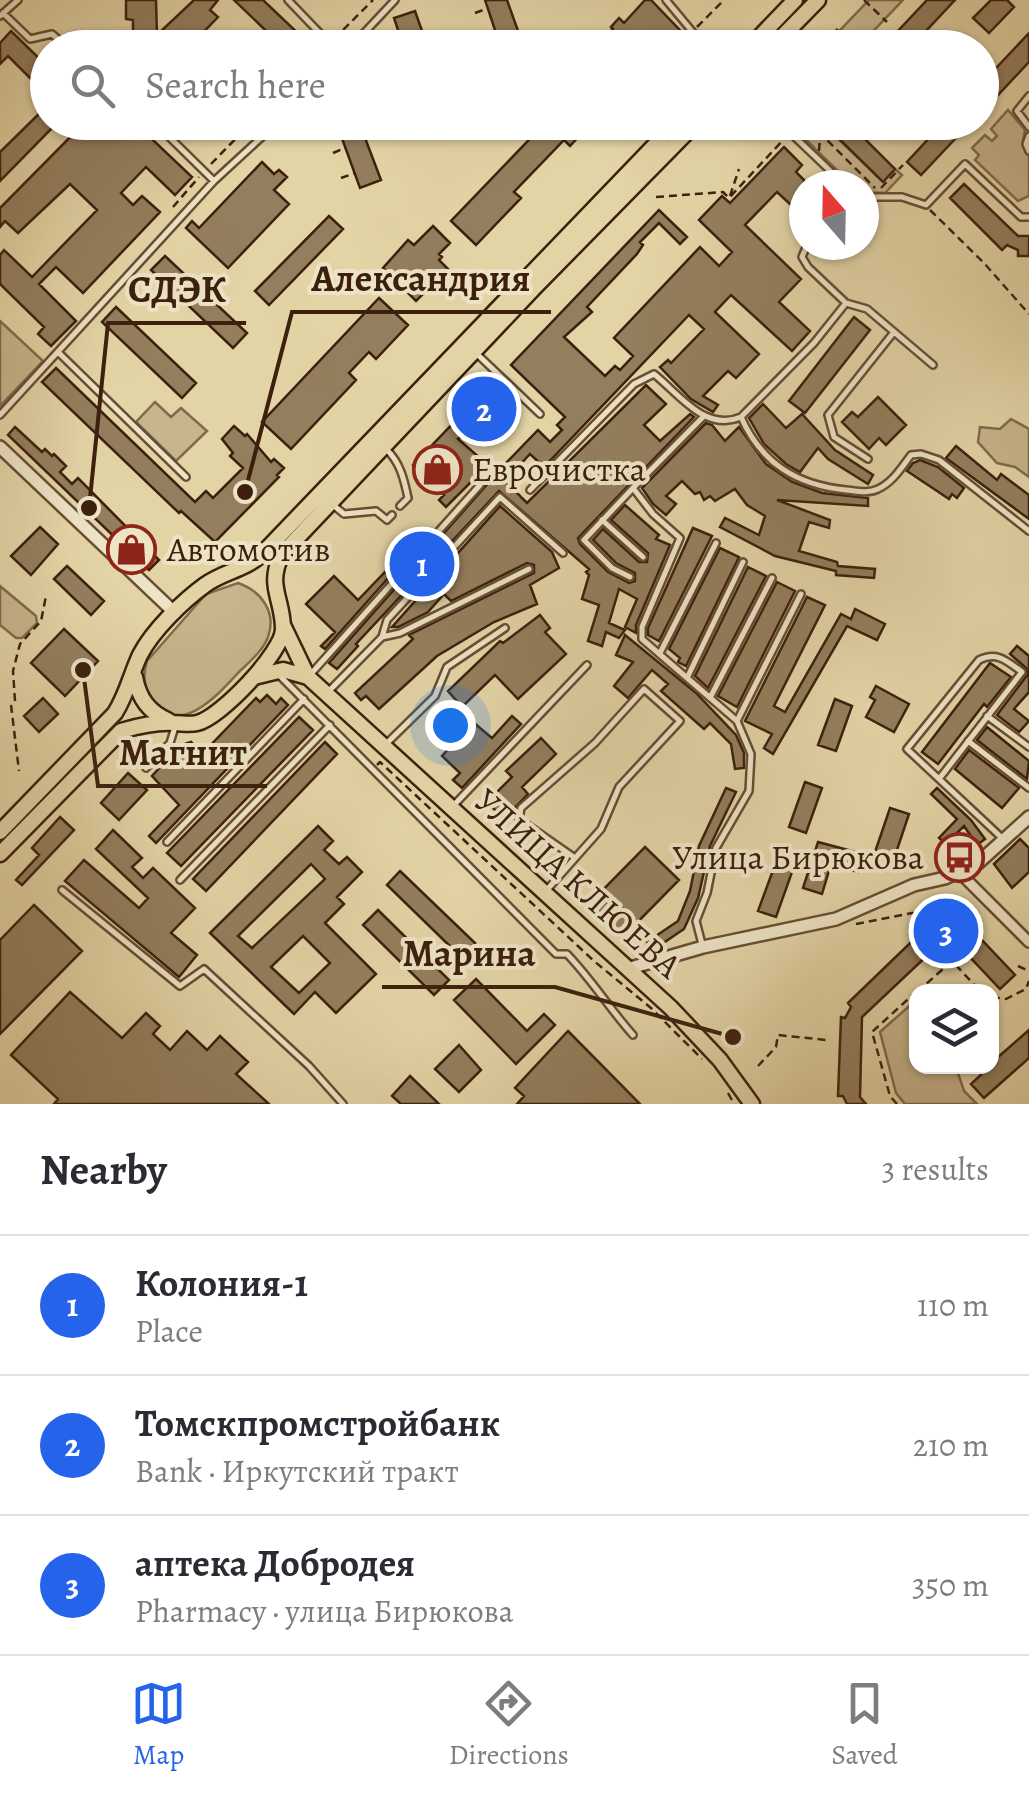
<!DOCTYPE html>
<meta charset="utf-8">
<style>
body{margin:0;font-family:Alegreya,serif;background:#f2f2f3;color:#2b2b33}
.controls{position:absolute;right:30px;bottom:30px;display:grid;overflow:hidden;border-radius:20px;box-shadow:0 2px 8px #0004}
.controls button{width:90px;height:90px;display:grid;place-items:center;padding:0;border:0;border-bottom:2px solid #e1e1e2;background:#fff;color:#2b2b33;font:50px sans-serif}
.compass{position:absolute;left:789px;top:170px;width:90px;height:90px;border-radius:50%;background:#fff;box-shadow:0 2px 8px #0004;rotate:340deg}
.you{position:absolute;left:450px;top:725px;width:35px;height:35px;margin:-25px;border:8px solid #fff;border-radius:50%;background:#1a73e8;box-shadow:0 0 0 15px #1a73e833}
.badge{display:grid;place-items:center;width:65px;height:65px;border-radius:50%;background:#2563eb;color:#fff;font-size:32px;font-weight:700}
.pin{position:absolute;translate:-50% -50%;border:5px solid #fff;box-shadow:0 2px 10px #0006}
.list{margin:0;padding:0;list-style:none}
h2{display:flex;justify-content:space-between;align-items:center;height:130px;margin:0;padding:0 40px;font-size:42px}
h2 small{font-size:32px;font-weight:400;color:#7c7c81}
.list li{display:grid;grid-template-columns:65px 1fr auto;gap:30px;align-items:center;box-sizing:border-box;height:140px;padding:0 40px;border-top:2px solid #e1e1e2}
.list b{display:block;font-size:38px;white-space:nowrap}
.list p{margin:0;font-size:32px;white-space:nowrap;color:#7c7c81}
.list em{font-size:32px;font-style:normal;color:#7c7c81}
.icon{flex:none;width:55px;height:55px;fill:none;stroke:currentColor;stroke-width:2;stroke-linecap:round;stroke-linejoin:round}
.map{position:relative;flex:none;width:1029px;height:1104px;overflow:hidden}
.search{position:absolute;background:#fff;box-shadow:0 2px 8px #0004;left:30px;right:30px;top:30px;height:110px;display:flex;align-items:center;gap:25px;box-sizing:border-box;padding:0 35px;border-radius:55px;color:#7c7c81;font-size:38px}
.sheet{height:550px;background:#fff}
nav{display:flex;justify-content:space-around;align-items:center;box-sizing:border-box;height:140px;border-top:2px solid #e1e1e2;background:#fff;font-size:28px;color:#7c7c81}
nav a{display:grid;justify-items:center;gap:5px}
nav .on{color:#2563eb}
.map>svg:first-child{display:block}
.green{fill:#c7b58c;stroke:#826a4c;stroke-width:2.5}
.building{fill:#937e5d;stroke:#3c200d;stroke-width:2.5;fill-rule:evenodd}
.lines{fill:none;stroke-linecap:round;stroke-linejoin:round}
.service-casing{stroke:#664d33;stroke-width:10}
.minor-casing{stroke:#664d33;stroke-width:14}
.tertiary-casing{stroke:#664d33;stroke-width:16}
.primary-casing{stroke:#3c200d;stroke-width:19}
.path{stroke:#3c200d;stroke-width:2.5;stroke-dasharray:8 5;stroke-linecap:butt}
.service{stroke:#ede3c5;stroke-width:5}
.minor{stroke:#ede3c5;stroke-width:9}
.tertiary{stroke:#ede3c5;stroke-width:11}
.primary{stroke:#e3d4a6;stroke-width:14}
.labels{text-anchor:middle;stroke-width:8;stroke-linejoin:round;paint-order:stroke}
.poi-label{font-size:35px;fill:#3c200d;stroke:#ede3c5;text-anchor:start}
.street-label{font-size:35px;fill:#3c200d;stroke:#ede3c5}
.leader{fill:none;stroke:#3c200d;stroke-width:4}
.callout-dot{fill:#3c200d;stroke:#ede3c5;stroke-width:4}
.callout-label{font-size:38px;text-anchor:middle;font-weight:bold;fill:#3c200d;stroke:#ede3c5;stroke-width:8;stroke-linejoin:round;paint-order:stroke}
</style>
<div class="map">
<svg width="1029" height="1104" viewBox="0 0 1029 1104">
<rect width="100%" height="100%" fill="#e3d4a6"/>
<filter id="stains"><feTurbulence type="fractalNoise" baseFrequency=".002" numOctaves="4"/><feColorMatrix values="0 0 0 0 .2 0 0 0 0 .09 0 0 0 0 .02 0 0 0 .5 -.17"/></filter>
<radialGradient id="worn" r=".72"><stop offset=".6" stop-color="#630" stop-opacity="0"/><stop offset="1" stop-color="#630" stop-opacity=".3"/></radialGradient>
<path class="green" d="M 869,0 L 903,0 L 858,47 L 824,47 Z
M 1008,110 L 1025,130 L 1023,142 L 1029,157 L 1029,196 L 1018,201 L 975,160 L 979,155 L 972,148 L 985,135 L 992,141 L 997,136 L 991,129 Z
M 801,123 L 837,123 L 830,131 L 882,181 L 895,169 L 902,175 L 885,193 L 864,192 L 864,185 L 852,185 L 795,129 Z
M 0,321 L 43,361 L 0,406 Z
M 155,402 L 171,417 L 181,408 L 207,431 L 176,461 L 136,422 Z
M 1011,419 L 1029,429 L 1029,477 L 1015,467 L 997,463 L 978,442 L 980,427 L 1000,429 Z
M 238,583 C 261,591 277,612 268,637 C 263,651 248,663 238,673 C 217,696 178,740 150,698 C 143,686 143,674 147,661 L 206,594 Z
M 0,586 L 36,616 L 37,623 L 22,638 L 16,638 L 0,625 Z
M 916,1000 L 916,1066 L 956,1067 L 964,1091 L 977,1104 L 905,1104 L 896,1093 L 880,1032 Z"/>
<path class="building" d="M 126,0 L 156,0 L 157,35 L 194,0 L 218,0 L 210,10 L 218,17 L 188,48 L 133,48 L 133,20 L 126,19 Z
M 234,0 L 263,0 L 302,37 L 292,48 L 284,48 Z
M 485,0 L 507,0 L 523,45 L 501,48 Z
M 645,0 L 651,0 L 697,48 L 674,48 L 657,32 L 642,48 L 608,48 L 601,41 L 613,29 L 611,27 L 619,18 L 624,23 Z
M 927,0 L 955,0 L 910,48 L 882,48 Z
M 991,0 L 1007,0 L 1014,7 L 989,33 L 973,18 Z
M 415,11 L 428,48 L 404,48 L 394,18 Z
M 11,31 L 48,67 L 48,96 L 8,56 L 0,64 L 0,43 Z
M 1029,33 L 1029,62 L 982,112 L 982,83 Z
M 48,105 L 48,122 L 58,122 L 0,181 L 0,152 Z
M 85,122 L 134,122 L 192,177 L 175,195 L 146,167 L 121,193 L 133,205 L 142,196 L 160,212 L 83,293 L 56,267 L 39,284 L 76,321 L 51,346 L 38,334 L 44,327 L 0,284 L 0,255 L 4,250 L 32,277 L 97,210 L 70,184 L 18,233 L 5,221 L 0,227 L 0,208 Z
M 336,122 L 359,122 L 381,180 L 360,188 Z
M 546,122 L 592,122 L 570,146 L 564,140 L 514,192 L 521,198 L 476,245 L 451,221 Z
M 837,122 L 848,122 L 895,169 L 883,182 L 830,130 Z
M 944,122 L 971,122 L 921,175 L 907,162 Z
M 784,147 L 802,165 L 796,172 L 804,180 L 804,217 L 777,192 L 745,225 L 801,279 L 779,302 L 810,331 L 792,351 L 731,295 L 715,312 L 759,354 L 736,378 L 728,371 L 703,396 L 718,405 L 713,412 L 691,399 L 660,367 L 668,360 L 671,363 L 704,329 L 689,315 L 544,467 L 530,454 L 505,481 L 527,503 L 646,385 L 666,404 L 644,425 L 660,441 L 690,414 L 694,417 L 578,538 L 580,544 L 608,572 L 629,583 L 635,581 L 635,573 L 616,563 L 593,540 L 603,529 L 639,562 L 647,562 L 648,553 L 611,520 L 625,505 L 659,535 L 656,539 L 670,545 L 636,625 L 636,633 L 625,627 L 637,599 L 619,589 L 609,623 L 625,630 L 619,638 L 606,632 L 602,646 L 588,641 L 599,605 L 582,599 L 589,575 L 586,572 L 589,569 L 499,491 L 356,644 L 358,646 L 337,669 L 329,663 L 506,463 L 538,430 L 550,442 L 562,430 L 557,425 L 565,417 L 511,365 L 659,210 L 687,237 L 680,244 L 659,223 L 640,242 L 643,245 L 637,254 L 587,307 L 592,312 L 564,337 L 605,376 L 615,366 L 620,370 L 633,356 L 614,338 L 700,247 L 719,266 L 732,252 L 699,220 L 722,196 L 730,203 Z
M 262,162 L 274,174 L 279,170 L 287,177 L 274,190 L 289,204 L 228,268 L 186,228 L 192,221 L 199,228 Z
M 964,184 L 1018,236 L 1029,236 L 1029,256 L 1018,256 L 1018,250 L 1007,245 L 1002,250 L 950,198 Z
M 329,216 L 343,229 L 269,305 L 255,291 Z
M 433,226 L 450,243 L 439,254 L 442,257 L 439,260 L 448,269 L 416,301 L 383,268 L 408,240 L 414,245 Z
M 165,256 L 247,333 L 233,348 L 151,270 Z
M 379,298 L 408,325 L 376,359 L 369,352 L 349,373 L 356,380 L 291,449 L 262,422 Z
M 116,307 L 196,383 L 182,398 L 102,322 Z
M 854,317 L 870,330 L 805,413 L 789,401 Z
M 56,368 L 195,502 L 206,491 L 213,498 L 243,468 L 230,456 L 233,453 L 222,439 L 234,426 L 245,436 L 247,434 L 271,462 L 274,459 L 284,468 L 277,475 L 279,477 L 215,542 L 181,511 L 179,513 L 42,382 Z
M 486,389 L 497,400 L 458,439 L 488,465 L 446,507 L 439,500 L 444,495 L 413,465 Z
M 878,397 L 906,425 L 886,445 L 879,438 L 869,449 L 842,422 L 852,412 L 858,417 Z
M 763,404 L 786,428 L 802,414 L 835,450 L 873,475 L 868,484 L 828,459 L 818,448 L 800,472 L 786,464 L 764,444 L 749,418 Z
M 706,423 L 712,425 L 725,441 L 739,427 L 766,464 L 792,482 L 822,493 L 868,498 L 868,506 L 777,500 L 830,520 L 829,528 L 809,522 L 799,551 L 837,562 L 838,566 L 875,569 L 874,578 L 836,575 L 836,571 L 775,556 L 720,527 L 725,518 L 759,535 L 765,516 L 747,505 L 735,489 L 715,501 L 710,496 L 704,500 L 700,492 L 695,494 L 682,481 L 666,496 L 676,504 L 666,515 L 653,504 L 642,488 Z
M 15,427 L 42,452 L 45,449 L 52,456 L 54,454 L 66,466 L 60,472 L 72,484 L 78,478 L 159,560 L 149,570 L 8,435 Z
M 956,446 L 997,480 L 1001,474 L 1029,495 L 1029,519 L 946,458 Z
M 920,460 L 938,467 L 964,488 L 957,498 L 952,494 L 949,499 L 907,471 L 913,463 Z
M 500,506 L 552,552 L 559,568 L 530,585 L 537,604 L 494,622 L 437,656 L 379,709 L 366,696 L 361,700 L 355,693 L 413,639 L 409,635 L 534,573 L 534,565 L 527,563 L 451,601 L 444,594 L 428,612 L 398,627 L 392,627 Z
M 40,527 L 58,544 L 31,575 L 11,556 Z
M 693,528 L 712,536 L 659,641 L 648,635 L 648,628 Z
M 720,548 L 739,557 L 686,666 L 678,662 L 680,658 L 669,649 Z
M 67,566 L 104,601 L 91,615 L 54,579 Z
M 748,567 L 766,576 L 708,688 L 695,676 Z
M 385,572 L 390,576 L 325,649 L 321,646 L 335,632 L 306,604 L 334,576 L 358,600 Z
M 777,582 L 795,591 L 737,707 L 718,696 Z
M 807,597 L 825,605 L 774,706 L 785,712 L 841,614 L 851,619 L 855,609 L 885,624 L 877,640 L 847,626 L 773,754 L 764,748 L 772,734 L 745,721 Z
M 540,615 L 550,628 L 545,632 L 566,654 L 518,699 L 495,675 L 462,707 L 448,691 L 500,641 L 503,643 Z
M 64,629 L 98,661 L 65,696 L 31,663 Z
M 625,635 L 696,693 L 736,735 L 744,753 L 744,768 L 735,769 L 731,744 L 710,723 L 704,729 L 661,691 L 668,684 L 652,670 L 628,698 L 614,686 L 633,662 L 616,655 Z
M 1017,646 L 1029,656 L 1029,692 L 1014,709 L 1029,721 L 1019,732 L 997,715 L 1028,674 L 1026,668 L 1010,654 Z
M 990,663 L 1011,677 L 987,707 L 984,704 L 938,764 L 922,752 Z
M 876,686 L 909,704 L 894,732 L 866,717 L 875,700 L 870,697 Z
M 267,695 L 276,704 L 281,698 L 288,705 L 156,843 L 149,836 L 179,805 L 152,776 L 162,765 L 160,762 L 170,752 L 173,754 L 181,745 L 191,742 L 202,754 L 256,698 L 260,702 Z
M 43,698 L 58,714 L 39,732 L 24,716 Z
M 835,699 L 852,706 L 836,751 L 818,745 Z
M 512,716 L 521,724 L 462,788 L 453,780 L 460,773 L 442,756 L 473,722 L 492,738 Z
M 299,717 L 313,730 L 181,866 L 167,853 Z
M 987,727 L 1029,761 L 1027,779 L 977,740 Z
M 541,738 L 556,754 L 522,787 L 528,794 L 504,819 L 487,802 L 512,777 L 506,771 Z
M 325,742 L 337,754 L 206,891 L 193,879 Z
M 969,750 L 1019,788 L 1002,808 L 955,769 Z
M 128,773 L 147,790 L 119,820 L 101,803 Z
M 805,782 L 822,788 L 806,833 L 789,827 Z
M 726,788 L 736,792 L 710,846 L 698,898 L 684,929 L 653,950 L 647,942 L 678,921 L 690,891 L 699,846 Z
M 937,788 L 971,820 L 985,839 L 977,845 L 964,826 L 946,844 L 939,838 L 957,819 L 931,794 Z
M 890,808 L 909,814 L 893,862 L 874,855 Z
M 60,817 L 74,830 L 22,885 L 16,880 L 39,855 L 32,848 Z
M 318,826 L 333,841 L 324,850 L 339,864 L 347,857 L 362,872 L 337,897 L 344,904 L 325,923 L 376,974 L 336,1013 L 315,992 L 294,1014 L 210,933 ZM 311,864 L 325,879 L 252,948 L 238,936 ZM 303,936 L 330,963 L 299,993 L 271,967 Z
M 113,830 L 142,858 L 132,867 L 143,878 L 153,868 L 195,908 L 171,933 L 197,955 L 179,977 L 65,881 L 84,860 L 139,908 L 148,898 L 96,849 Z
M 1020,839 L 1029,848 L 1029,872 L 1012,888 L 994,864 Z
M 818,842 L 863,854 L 858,872 L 831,864 L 822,894 L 803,888 Z
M 645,847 L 679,880 L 622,938 L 588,905 Z
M 779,854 L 796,861 L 776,917 L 758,911 Z
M 400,871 L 475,943 L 461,957 L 387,885 Z
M 34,905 L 82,951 L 0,1034 L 0,940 Z
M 378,910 L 449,980 L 434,995 L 363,925 Z
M 934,920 L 949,935 L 862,1017 L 860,1097 L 866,1104 L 847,1104 L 843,1096 L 838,1096 L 841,1017 L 845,1018 L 851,1007 L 848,1003 Z
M 963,920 L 1015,975 L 1000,989 L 949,935 Z
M 476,979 L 527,1031 L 544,1014 L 555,1025 L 516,1064 L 454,1000 Z
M 70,992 L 122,1038 L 146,1013 L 160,1026 L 153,1034 L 170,1050 L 187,1031 L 207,1050 L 220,1036 L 248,1062 L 236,1074 L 269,1104 L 54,1104 L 58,1099 L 11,1055 Z
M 1029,1030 L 1029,1058 L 984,1098 L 971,1084 L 984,1072 L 979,1066 L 992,1066 L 992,1052 L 997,1058 Z
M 568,1031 L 640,1104 L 517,1104 L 524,1096 L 515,1088 Z
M 459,1045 L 481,1070 L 459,1092 L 435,1069 Z
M 410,1076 L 439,1104 L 401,1104 L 392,1096 Z"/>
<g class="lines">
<defs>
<path id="service" d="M 288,0 L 334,48
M 666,0 L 706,48
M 3,13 L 30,39 L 52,34 L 68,48
M 0,16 L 18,0
M 241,48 L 255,44 L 259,48
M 350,48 L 395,0
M 1029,96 L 1017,111 L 1029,127
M 154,122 L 214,181
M 779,122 L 845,185
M 164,131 L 172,122
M 1029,136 L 1026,144 L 1029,151
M 864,197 L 902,197 L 926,205 L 965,164 L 1021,217 L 1029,217
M 807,245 L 802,257 L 808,267 L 846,303 L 867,309 L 933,365
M 59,353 L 186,477
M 477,354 L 540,414
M 0,415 L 214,181 L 278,122
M 741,417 C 762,464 797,485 846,490 C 857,491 868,494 878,489 C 893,482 902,467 911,455 L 921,454 L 939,460 L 1029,531
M 386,449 C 400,462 404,479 408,498 L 400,506
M 868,459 L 834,437 L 828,415 L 894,332
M 530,490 L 634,384 L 654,374 C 680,395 705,432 741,417 L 814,343 L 846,303
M 333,505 L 344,514 L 376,511 L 387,520 L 392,515
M 602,520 L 643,557
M 630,577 L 612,568 L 584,540 L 633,488
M 382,637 L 400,633 L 529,569
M 660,653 L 716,543
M 277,673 L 556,954 L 567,954 C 592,980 609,1008 633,1035
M 310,675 L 480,485
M 688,676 L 743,562
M 328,692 L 382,637 L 387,620 L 500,497 L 563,553
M 711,696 L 772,578
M 987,716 L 1029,747
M 737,721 L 801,594
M 968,741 L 1029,788
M 385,745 L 435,696 L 447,667 L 505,628
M 146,768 L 170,743 L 175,727
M 939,779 L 1022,672 C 1007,661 997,651 979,660 L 907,749 L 1002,838
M 454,805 L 587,665
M 167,842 L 304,699
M 180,880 L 330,725
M 62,890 L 180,986 L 204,969 L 309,1066 L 343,1104
M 545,892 L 601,829 L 619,787 L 680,721 L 644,689 L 595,743 L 521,808 L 519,819 L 575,858
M 702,944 L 696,921 L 707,893 L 716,848 L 749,791 L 751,754 L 737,721 L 642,639 L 642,627 L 680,538 L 653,514 L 633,488 L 703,417"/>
<path id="minor" d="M 959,872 L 1029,942"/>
<path id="tertiary" d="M 0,447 L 175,613
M 627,969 L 703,947 L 836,919 L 914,885 L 945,878 L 978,863 L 1029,817"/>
<path id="primary" d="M 749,48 L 795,0
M 771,48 L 818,0
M 283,625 L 308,677 L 671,1008 L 720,1060 L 752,1104
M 135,677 C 139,699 149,712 169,721
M 254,677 L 283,670 L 308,677
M 0,832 L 115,713 C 127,694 131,674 140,655 C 153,630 183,601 205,585 C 223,572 244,570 261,555 L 677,122
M 0,854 L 121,731 C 138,726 156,722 174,723 C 182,723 189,725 197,723 C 220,718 283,652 283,629 C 283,598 266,586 282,554 L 535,287 L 697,122"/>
</defs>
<use href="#service" class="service-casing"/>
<use href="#minor" class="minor-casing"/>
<use href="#tertiary" class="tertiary-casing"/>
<use href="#primary" class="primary-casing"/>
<path class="path" d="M 864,0 L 887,22
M 475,13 L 486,9
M 697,27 L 724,0
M 836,29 L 856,48
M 389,38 L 400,34
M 334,39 L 373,0
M 485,40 L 494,36
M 809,122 L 875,188
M 325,131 L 337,127
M 819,151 L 821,122
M 333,153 L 345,148
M 211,164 L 252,122
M 341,178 L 355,173
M 881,188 L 903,165
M 730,196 L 739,169
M 656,197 L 723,192 L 729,198 L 786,137
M 173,207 L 199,177
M 930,210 L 984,263 L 1029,314
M 15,701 L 13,671 L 20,644 L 41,621 L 46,596
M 11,705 L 19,771
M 377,765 L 380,762 L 594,961 L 651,1008 L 702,1059
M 856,924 L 912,913 L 923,916
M 1018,966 L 1029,971
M 917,992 L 952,961 L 981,992
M 992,997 L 1006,999 L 1026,989 L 1029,981
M 758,1066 L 776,1047 L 778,1035 L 826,1040
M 728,1093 L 734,1104
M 897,1104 L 890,1096 L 872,1032 L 916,992"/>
<use href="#service" class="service"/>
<use href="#minor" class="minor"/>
<use href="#tertiary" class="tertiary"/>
<use href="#primary" class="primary"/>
</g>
<defs>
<symbol id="shop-ring" viewBox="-11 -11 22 22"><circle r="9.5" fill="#ede3c5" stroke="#8f2418" stroke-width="1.5"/><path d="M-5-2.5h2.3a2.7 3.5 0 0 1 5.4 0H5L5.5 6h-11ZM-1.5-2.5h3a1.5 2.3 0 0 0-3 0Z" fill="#8f2418"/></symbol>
<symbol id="bus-ring" viewBox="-11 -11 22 22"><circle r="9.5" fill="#ede3c5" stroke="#8f2418" stroke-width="1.5"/><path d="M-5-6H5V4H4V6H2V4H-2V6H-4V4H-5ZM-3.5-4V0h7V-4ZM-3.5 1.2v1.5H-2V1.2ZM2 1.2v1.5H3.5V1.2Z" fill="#8f2418"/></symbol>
</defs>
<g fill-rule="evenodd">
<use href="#shop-ring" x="410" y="442" width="55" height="55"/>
<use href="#shop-ring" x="104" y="522" width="55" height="55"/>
<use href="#bus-ring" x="932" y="830" width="55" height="55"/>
</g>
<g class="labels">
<g class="poi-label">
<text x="472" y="481">Еврочистка</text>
<text x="167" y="561">Автомотив</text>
<text x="924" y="869" text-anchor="end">Улица Бирюкова</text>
</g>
<g class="street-label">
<text transform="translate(578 883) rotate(42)" y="12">УЛИЦА КЛЮЕВА</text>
</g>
</g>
<path class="leader" d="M245 492L292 312H551M89 508L108 323H246M83 670L98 786H267M733 1037L555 987H382"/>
<g class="callout-dot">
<circle cx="245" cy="492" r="10"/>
<circle cx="89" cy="508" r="10"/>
<circle cx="83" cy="670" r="10"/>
<circle cx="733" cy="1037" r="10"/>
</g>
<g class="callout-label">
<text x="421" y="291">Александрия</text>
<text x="177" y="302">СДЭК</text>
<text x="183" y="765">Магнит</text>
<text x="469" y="966">Марина</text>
</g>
<rect width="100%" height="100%" filter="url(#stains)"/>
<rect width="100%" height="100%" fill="url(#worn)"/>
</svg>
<div class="controls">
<button><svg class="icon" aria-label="layers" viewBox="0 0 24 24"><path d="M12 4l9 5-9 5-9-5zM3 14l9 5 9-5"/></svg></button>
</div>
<svg class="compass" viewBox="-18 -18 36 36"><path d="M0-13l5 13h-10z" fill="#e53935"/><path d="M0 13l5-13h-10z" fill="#7c7c81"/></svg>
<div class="you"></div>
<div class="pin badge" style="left:422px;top:564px">1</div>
<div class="pin badge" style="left:484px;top:409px">2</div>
<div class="pin badge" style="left:946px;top:931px">3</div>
<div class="search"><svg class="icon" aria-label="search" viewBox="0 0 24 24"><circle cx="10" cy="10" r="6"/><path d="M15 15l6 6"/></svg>Search here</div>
</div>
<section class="sheet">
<h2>Nearby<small>3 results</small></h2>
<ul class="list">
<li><span class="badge">1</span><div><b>Колония-1</b><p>Place</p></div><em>110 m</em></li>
<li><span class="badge">2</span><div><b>Томскпромстройбанк</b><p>Bank · Иркутский тракт</p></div><em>210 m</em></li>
<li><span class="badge">3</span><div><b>аптека Добродея</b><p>Pharmacy · улица Бирюкова</p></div><em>350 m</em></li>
</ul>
</section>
<nav>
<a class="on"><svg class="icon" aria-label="map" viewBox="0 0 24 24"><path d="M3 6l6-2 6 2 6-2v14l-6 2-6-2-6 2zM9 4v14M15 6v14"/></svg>Map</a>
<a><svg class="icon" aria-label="directions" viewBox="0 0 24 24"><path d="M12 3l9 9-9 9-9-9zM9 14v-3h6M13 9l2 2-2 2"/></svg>Directions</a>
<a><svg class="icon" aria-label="saved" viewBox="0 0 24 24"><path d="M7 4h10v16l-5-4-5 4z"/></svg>Saved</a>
</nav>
